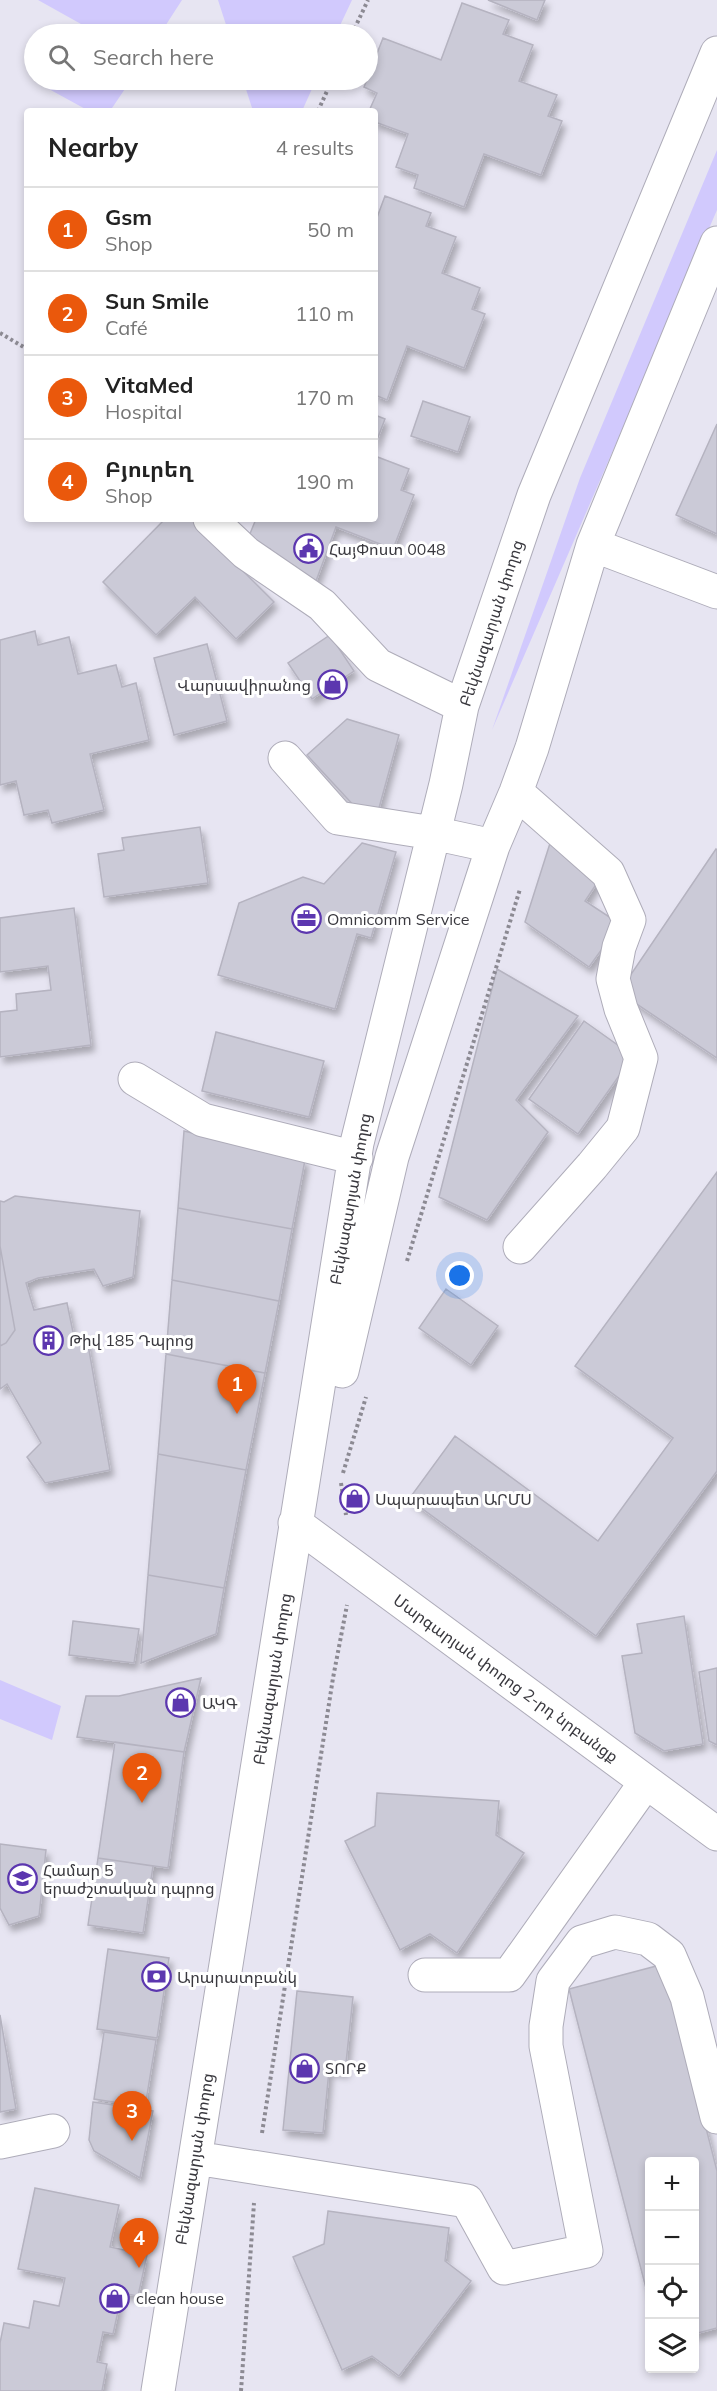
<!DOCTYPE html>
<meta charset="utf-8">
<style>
body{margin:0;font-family:Mulish,"Noto Sans Armenian",sans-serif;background:#f2f2f2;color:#222}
.controls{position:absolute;right:18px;bottom:18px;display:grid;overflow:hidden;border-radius:6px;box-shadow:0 3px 9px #0003}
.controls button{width:54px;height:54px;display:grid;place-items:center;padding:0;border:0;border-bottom:2px solid #e0e0e0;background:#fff;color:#222;font:30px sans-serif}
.you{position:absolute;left:460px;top:1276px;width:21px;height:21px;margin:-15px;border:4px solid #fff;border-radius:50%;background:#1a73e8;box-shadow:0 0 0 9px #1a73e833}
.badge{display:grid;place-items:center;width:39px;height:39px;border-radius:50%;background:#ea580c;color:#fff;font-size:20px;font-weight:700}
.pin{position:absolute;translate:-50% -50px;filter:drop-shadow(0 2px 3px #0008)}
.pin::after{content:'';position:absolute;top:32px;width:21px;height:18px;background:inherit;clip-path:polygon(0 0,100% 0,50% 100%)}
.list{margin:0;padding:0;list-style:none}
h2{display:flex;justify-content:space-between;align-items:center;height:78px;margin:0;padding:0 24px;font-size:26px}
h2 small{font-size:20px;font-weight:400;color:#767676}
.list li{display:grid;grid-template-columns:39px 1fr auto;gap:18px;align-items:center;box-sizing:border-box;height:84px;padding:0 24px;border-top:2px solid #e0e0e0}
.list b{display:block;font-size:22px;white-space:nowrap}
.list p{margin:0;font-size:20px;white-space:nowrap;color:#767676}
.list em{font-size:20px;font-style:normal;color:#767676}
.icon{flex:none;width:33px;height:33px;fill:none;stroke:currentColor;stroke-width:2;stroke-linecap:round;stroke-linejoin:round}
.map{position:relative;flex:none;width:717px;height:2391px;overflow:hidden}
.search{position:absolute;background:#fff;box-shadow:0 3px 9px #0003;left:24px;top:24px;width:354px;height:66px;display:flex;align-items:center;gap:15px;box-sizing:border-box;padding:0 21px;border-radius:33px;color:#767676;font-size:22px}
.panel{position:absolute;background:#fff;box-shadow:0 3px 9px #0003;left:24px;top:108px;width:354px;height:414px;border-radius:6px}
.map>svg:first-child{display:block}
.grass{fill:#d1c9fd}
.building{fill:#cbcad7;stroke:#b5b3c0;stroke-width:1.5;filter:url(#shadow)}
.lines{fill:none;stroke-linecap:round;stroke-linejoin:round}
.minor-casing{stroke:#aeacb9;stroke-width:35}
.path{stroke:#8c8a93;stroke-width:4;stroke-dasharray:3 3;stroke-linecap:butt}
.minor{stroke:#fff;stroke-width:33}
.labels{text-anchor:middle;stroke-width:6;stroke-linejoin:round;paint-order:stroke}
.poi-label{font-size:16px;fill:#39383e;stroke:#fff;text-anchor:start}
.street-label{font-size:16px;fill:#39383e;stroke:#fff}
</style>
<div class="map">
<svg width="717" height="2391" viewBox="0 0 717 2391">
<defs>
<filter id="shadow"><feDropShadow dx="3.5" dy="6" stdDeviation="3" flood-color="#0004"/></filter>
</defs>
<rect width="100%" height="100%" fill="#e7e5f2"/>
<path class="grass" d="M 38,0 L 182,0 L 160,34 L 76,34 L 81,24 Z
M 218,0 L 352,0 L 336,34 L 229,34 Z
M 52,80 L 131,80 L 110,111 L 89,111 L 47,88 Z
M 243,80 L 316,80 L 302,111 L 253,111 Z
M 717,150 L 717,210 L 492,730 L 580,478 Z
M 0,1680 L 61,1706 L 52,1740 L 0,1719 Z"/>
<path class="building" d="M 488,0 L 545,0 L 537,20 Z
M 462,3 L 509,20 L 503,34 L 533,45 L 519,81 L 557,95 L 548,116 L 562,121 L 541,175 L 484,154 L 464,207 L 414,188 L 418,175 L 396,167 L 408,134 L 375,122 L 375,111 L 369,111 L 377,93 L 364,87 L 383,38 L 441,60 Z
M 385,196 L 431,213 L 426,226 L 456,237 L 442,273 L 480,288 L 472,309 L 485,314 L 464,368 L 407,346 L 387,400 L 375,395 L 375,223 Z
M 423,401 L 470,417 L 458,452 L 411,436 Z
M 375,415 L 385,419 L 375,445 Z
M 717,424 L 717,534 L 676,515 Z
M 375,456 L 409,469 L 401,490 L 414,495 L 393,549 L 336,527 L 316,581 L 265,562 L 270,549 L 247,541 L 256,519 L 375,519 Z
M 165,519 L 191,519 L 274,602 L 236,639 L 195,597 L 156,635 L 103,582 Z
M 35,631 L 38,645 L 69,637 L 78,674 L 116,665 L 122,687 L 136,683 L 149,740 L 90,754 L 104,810 L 52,823 L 48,810 L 24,815 L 16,781 L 0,785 L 0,640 Z
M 330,635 L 354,671 L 312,699 L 288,663 Z
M 207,644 L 227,721 L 174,735 L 154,658 Z
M 347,719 L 399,735 L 379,808 L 357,809 L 307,755 Z
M 200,827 L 208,883 L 104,897 L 98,854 L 124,850 L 122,838 Z
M 552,837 L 601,877 L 585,901 L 620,924 L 589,967 L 525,922 Z
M 362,843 L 396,852 L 371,938 L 357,934 L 335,1009 L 218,975 L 239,903 L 303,877 L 324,884 Z
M 716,849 L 717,850 L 717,1058 L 619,992 Z
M 74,908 L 91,1045 L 0,1057 L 0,1012 L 17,1010 L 16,994 L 51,990 L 48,966 L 0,972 L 0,918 Z
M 497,969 L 578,1016 L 516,1100 L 548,1132 L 487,1220 L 439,1197 Z
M 584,1021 L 633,1056 L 578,1134 L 529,1099 Z
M 216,1032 L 324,1061 L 309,1117 L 202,1091 Z
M 184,1131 L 305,1160 L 292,1229 L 178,1208 Z
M 717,1172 L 717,1471 L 596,1636 L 409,1499 L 455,1436 L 598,1541 L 673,1438 L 575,1366 Z
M 15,1196 L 140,1211 L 133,1277 L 103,1286 L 94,1269 L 38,1278 L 26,1283 L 34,1310 L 67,1303 L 74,1337 L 86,1333 L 110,1470 L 45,1483 L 27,1457 L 41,1443 L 7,1384 L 0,1389 L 0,1346 L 6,1343 L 15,1330 L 0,1246 L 0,1201 L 4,1202 Z
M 15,1196 L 140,1211 L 133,1277 L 103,1286 L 94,1269 L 38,1278 L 26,1283 L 34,1310 L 67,1303 L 74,1337 L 86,1333 L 110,1470 L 45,1483 L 27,1457 L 41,1443 L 7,1384 L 0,1389 L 0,1201 L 4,1202 Z
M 178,1208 L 292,1229 L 279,1301 L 172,1280 Z
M 172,1280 L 279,1301 L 265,1373 L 166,1354 Z
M 446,1289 L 498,1326 L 471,1365 L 419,1328 Z
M 166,1354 L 265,1373 L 246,1470 L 158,1454 Z
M 158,1454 L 246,1470 L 224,1588 L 148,1575 Z
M 148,1575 L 224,1588 L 216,1634 L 141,1663 Z
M 684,1616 L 703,1744 L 664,1751 L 635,1733 L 622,1656 L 642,1653 L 637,1624 Z
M 73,1621 L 139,1629 L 134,1663 L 69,1655 Z
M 717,1668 L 717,1745 L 709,1741 L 699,1672 Z
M 201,1678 L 184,1752 L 77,1737 L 86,1696 L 119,1696 Z
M 115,1742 L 184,1752 L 168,1868 L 98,1858 Z
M 377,1793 L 499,1801 L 496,1835 L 524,1853 L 457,1953 L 430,1934 L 400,1950 L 345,1841 L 375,1826 Z
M 0,1844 L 46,1850 L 39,1916 L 9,1925 L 0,1908 Z
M 98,1858 L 153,1866 L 143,1933 L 88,1925 Z
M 108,1949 L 169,1958 L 157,2038 L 97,2029 Z
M 664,1964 L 717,2171 L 717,2328 L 694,2334 L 694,2162 L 650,2162 L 650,2304 L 569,1989 Z
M 297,1991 L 353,1997 L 345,2072 L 329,2070 L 323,2133 L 283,2130 Z
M 0,2015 L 16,2109 L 0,2112 Z
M 104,2032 L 156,2040 L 145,2107 L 94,2099 Z
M 93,2102 L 153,2111 L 140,2178 L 94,2151 L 89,2140 Z
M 35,2188 L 119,2205 L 110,2247 L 147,2255 L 138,2296 L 122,2293 L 113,2334 L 103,2332 L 97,2362 L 107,2364 L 102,2391 L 0,2391 L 0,2343 L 4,2323 L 29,2328 L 34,2301 L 59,2306 L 65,2278 L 18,2269 Z
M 328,2211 L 449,2228 L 445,2261 L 471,2281 L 399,2376 L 372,2356 L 342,2370 L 293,2257 L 324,2244 Z"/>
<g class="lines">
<defs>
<path id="minor" d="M 210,519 L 246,553 L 322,605 L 378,665 L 462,706
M 593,545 L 717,592
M 285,758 L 338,818 L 433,833 L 493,846
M 516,792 L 608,873 L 629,920 L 619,947 L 613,979 L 621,1009 L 641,1058 L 623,1128 L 592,1166 L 520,1247
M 135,1079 L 203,1120 L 356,1158
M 342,1371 L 392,1157 L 493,846 L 516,792 L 532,748 L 593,545 L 717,243
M 295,1523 L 717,1834
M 425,1975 L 509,1975 L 646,1782
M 0,2142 L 53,2131
M 208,2160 L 467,2201 L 504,2268 L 586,2251 L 546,2046 L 546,2026 L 553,1981 L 582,1942 L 615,1932 L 648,1939 L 669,1955 L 687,1997 L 717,2117
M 158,2391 L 357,1143 L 446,784 L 462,706 L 534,495 L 717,53"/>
</defs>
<use href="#minor" class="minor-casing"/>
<path class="path" d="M 352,34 L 368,0
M 318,111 L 332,80
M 0,333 L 27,349
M 407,1261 L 520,889
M 343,1473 L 366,1397
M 341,1483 L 346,1515
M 262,2133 L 333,1678 L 347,1605
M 241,2391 L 254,2203"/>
<use href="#minor" class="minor"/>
</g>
<defs>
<symbol id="civic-ring" viewBox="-11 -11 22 22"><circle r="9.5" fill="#fff" stroke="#5c37af" stroke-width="1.5"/><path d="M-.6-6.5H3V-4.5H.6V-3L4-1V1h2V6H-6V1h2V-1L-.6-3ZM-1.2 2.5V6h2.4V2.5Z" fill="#5c37af"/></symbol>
<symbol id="shop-ring" viewBox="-11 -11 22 22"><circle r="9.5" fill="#fff" stroke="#5c37af" stroke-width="1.5"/><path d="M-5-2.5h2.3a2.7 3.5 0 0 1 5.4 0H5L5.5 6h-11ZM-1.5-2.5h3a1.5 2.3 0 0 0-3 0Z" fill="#5c37af"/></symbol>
<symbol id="office-ring" viewBox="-11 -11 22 22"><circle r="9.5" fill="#fff" stroke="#5c37af" stroke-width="1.5"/><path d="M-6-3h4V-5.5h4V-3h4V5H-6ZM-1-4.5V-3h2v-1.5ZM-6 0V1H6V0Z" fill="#5c37af"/></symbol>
<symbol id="building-ring" viewBox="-11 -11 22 22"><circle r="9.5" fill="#fff" stroke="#5c37af" stroke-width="1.5"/><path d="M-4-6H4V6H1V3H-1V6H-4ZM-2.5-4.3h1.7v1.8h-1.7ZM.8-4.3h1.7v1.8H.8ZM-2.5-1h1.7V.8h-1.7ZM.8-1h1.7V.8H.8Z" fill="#5c37af"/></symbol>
<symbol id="school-ring" viewBox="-11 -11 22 22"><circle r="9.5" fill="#fff" stroke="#5c37af" stroke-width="1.5"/><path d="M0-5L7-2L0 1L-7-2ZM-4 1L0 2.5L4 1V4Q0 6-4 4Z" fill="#5c37af"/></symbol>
<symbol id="bank-ring" viewBox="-11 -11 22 22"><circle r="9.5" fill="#fff" stroke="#5c37af" stroke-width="1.5"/><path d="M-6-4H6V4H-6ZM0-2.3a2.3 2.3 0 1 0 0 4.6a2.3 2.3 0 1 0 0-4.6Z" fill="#5c37af"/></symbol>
</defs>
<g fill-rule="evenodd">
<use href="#civic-ring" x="292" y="532" width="33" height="33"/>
<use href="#shop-ring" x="316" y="668" width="33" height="33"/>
<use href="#office-ring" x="290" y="902" width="33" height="33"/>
<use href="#building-ring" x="32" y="1324" width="33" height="33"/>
<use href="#shop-ring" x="338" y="1482" width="33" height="33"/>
<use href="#shop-ring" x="164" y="1686" width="33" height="33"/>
<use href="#school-ring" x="6" y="1862" width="33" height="33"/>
<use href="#bank-ring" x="140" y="1960" width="33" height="33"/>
<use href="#shop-ring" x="288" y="2052" width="33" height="33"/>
<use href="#shop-ring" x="98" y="2282" width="33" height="33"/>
</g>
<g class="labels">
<g class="poi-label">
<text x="329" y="555">ՀայՓոստ 0048</text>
<text x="311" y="691" text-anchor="end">Վարսավիրանոց</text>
<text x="327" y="925">Omnicomm Service</text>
<text x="69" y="1346">Թիվ 185 Դպրոց</text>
<text x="375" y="1505">Սպարապետ ԱՐՄՍ</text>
<text x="202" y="1709">ԱԿԳ</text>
<text x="43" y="1876">Համար 5<tspan x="43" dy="18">երաժշտական դպրոց</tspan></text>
<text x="177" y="1983">Արարատբանկ</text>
<text x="325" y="2074">ՏՈՐՔ</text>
<text x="136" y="2304">clean house</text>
</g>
<g class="street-label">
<text transform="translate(491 623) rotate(-72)" y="6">Բեկնազարյան փողոց</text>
<text transform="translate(350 1199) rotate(-80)" y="6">Բեկնազարյան փողոց</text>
<text transform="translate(506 1678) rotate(36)" y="6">Մարգարյան փողոց 2-րդ նրբանցք</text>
<text transform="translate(272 1679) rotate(-81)" y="6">Բեկնազարյան փողոց</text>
<text transform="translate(194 2159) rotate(-81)" y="6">Բեկնազարյան փողոց</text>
</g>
</g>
</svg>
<div class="controls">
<button>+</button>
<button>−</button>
<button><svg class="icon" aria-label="locate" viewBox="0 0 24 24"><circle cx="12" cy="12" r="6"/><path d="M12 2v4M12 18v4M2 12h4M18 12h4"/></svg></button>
<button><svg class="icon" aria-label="layers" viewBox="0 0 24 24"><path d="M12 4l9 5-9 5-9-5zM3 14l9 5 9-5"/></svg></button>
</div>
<div class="you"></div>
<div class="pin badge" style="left:237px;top:1414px">1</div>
<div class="pin badge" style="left:142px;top:1803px">2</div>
<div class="pin badge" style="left:132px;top:2141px">3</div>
<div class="pin badge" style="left:139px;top:2268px">4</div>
<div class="search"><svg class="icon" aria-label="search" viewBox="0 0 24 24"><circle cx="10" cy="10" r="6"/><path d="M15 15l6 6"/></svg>Search here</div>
<section class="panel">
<h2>Nearby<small>4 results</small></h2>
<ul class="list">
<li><span class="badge">1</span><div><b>Gsm</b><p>Shop</p></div><em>50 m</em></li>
<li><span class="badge">2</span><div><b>Sun Smile</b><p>Café</p></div><em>110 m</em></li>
<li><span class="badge">3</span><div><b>VitaMed</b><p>Hospital</p></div><em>170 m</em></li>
<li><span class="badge">4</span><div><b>Բյուրեղ</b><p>Shop</p></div><em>190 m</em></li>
</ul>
</section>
</div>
